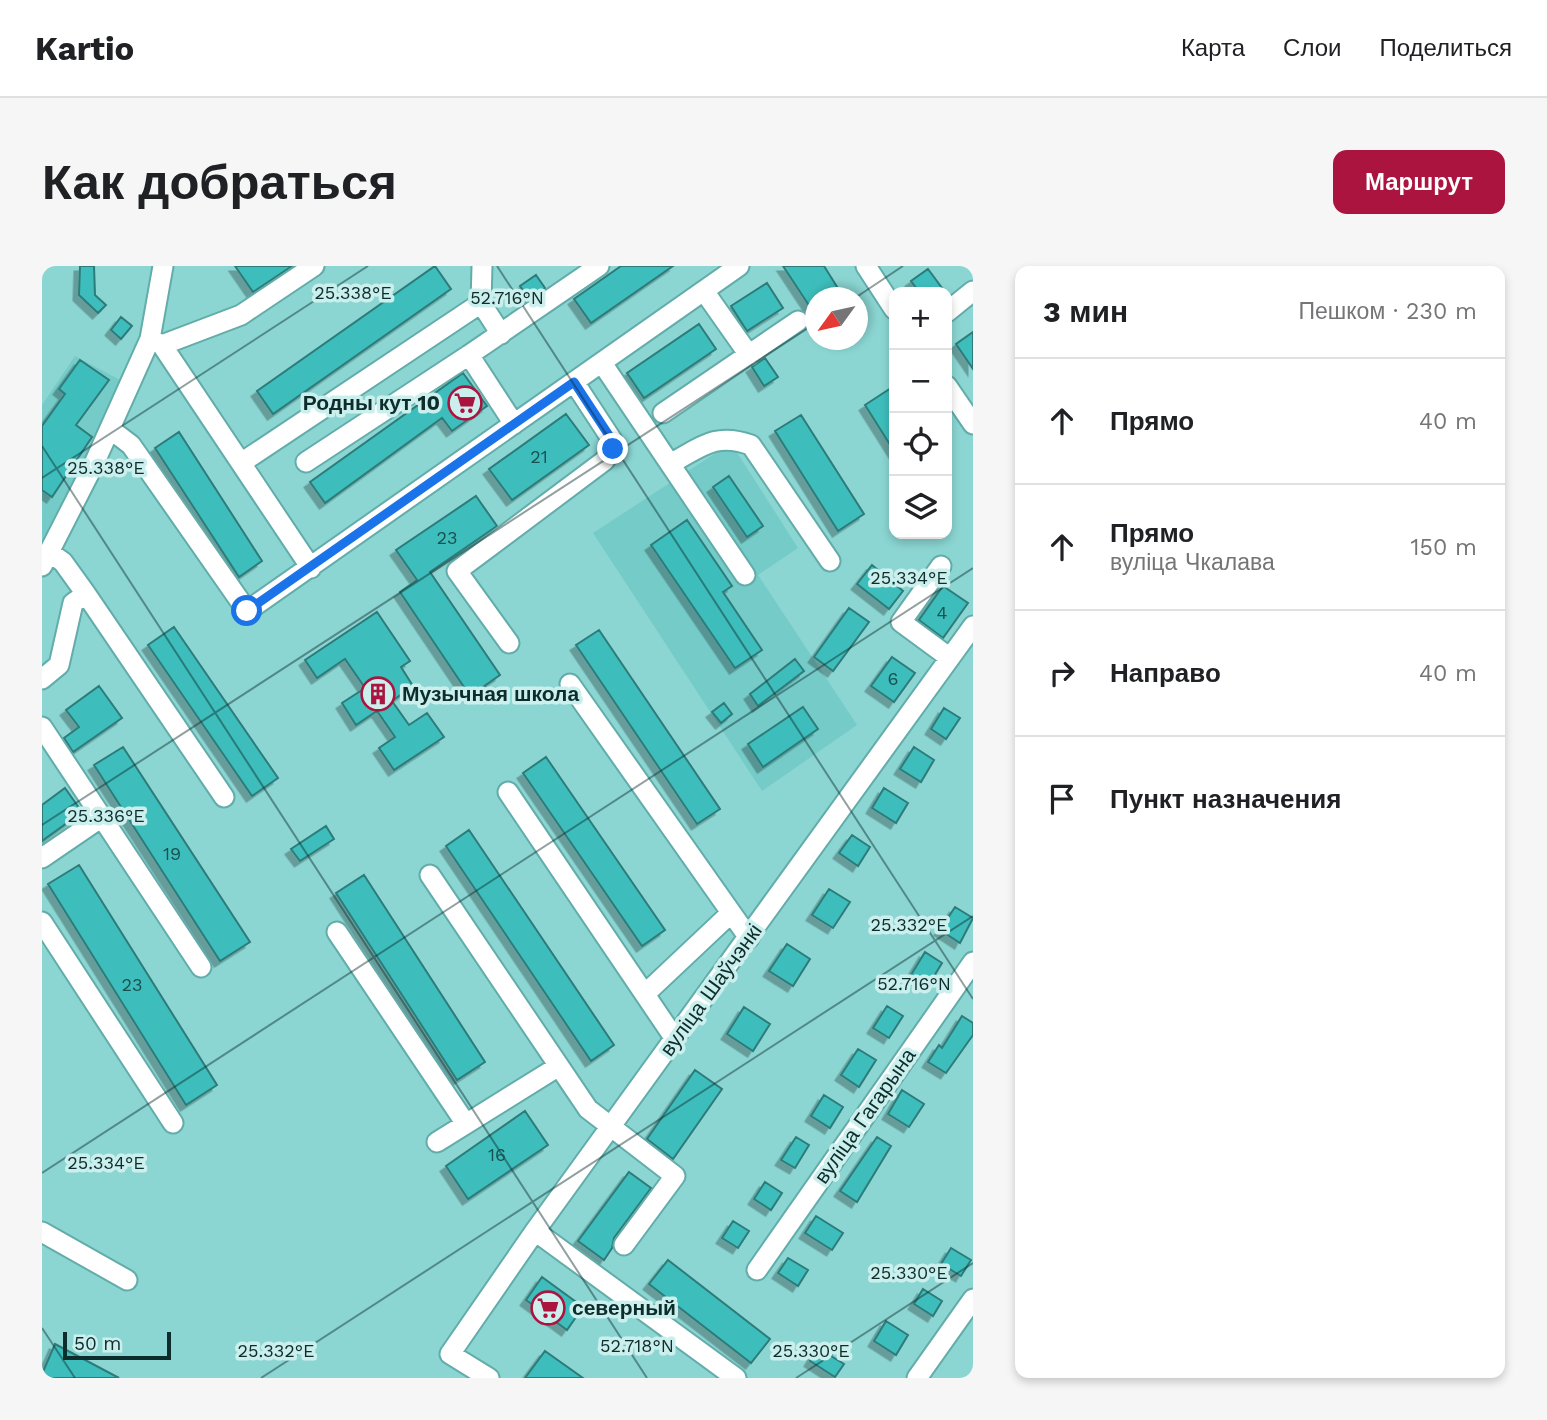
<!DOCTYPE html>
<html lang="ru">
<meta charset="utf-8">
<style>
body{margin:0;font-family:"Work Sans",sans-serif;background:#f6f6f6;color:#202124}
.controls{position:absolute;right:21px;top:21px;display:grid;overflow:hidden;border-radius:14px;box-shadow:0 4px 10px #0003}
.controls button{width:63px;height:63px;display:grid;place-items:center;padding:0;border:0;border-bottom:2px solid #e0e0e0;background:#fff;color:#202124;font:35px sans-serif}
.compass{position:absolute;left:763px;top:21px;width:63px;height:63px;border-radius:50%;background:#fff;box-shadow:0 4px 10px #0003;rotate:237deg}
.scale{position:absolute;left:21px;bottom:18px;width:108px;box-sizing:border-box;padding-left:7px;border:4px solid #0d2d2c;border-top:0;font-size:19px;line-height:24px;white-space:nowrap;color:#0d2d2c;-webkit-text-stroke:5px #cbefed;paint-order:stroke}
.stop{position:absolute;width:21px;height:21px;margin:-16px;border:5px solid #1a73e8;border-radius:50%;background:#fff}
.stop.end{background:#1a73e8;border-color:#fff;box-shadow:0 2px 7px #0008}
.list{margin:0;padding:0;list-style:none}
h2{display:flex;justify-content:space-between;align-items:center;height:91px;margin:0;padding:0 28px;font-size:30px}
h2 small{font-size:23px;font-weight:400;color:#757577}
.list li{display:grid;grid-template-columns:46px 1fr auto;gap:21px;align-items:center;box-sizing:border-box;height:126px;padding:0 28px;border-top:2px solid #e0e0e0}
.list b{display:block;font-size:26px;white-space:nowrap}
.list p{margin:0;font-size:23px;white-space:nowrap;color:#757577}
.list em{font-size:23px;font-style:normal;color:#757577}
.icon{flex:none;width:38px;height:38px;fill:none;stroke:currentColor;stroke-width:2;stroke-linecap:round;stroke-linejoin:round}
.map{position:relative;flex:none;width:931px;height:1112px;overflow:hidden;border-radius:14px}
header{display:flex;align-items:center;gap:42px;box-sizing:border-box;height:98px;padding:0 35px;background:#fff;border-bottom:2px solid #e0e0e0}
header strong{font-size:33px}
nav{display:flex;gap:38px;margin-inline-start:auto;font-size:24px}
.intro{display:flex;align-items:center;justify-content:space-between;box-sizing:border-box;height:168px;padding:0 42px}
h1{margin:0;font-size:49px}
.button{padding:18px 32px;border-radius:14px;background:#aa143f;color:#fff;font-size:24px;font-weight:700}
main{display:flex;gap:42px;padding:0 42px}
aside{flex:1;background:#fff;border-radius:14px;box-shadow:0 4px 10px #0003}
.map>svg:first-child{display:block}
.built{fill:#75cbc8}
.building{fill:#3dbebc;stroke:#2e7b79;stroke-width:2;filter:url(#shadow)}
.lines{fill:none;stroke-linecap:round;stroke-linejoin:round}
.minor-casing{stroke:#62acaa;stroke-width:23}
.minor{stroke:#fff;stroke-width:19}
.route{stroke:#1a73e8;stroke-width:9}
.ticks{fill:none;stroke:#0d2d2c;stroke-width:2;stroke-opacity:0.45}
.labels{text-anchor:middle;stroke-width:7;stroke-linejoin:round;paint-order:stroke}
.number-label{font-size:18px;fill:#195150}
.poi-label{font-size:21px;font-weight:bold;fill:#0d2d2c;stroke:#cbefed;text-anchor:start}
.street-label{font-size:21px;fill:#0d2d2c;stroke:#cbefed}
.ticks-label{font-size:18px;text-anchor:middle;fill:#0d2d2c;stroke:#cbefed;stroke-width:7;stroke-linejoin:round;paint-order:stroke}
</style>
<header>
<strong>Kartio</strong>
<nav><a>Карта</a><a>Слои</a><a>Поделиться</a></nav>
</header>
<div class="intro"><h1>Как добраться</h1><a class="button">Маршрут</a></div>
<main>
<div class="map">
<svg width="931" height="1112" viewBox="0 0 931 1112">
<defs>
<filter id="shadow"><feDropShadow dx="-5.5" dy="5.5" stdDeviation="0" flood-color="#0004"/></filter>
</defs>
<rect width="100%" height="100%" fill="#8bd6d3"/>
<path class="built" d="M 33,90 L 80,115 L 0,278 L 0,139 Z
M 689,177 L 756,282 L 716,309 L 815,459 L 720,525 L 551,267 Z"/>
<path class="building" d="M 38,0 L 52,0 L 53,29 L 64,39 L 56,47 L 37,29 Z
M 193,0 L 250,0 L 211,26 Z
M 393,0 L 409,23 L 231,148 L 215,125 Z
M 579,0 L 631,0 L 549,57 L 532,33 Z
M 741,0 L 782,0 L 802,32 L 774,32 L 774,50 Z
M 886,3 L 903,26 L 877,26 L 869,15 Z
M 494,9 L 503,22 L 487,33 L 478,20 Z
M 725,17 L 741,42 L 705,65 L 689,40 Z
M 79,51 L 90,60 L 79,73 L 69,64 Z
M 657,58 L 674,83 L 602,132 L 585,107 Z
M 931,66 L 931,103 L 914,78 Z
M 723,92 L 736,111 L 722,120 L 710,101 Z
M 38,94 L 67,114 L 34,159 L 50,171 L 10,231 L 0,224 L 0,160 L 23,128 L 17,123 Z
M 421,107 L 445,140 L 410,165 L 400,152 L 283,237 L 268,216 Z
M 852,120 L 852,185 L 823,139 Z
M 524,148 L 547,179 L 470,234 L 447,203 Z
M 759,149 L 822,248 L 796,265 L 733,165 Z
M 137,166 L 220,295 L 197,311 L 113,182 Z
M 687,210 L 721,260 L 705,271 L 671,221 Z
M 434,230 L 455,260 L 388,306 L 458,409 L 428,430 L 358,326 L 375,314 L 354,284 Z
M 645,254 L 690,320 L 681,326 L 720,384 L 693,402 L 609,279 Z
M 830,299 L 861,325 L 847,343 L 815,318 Z
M 901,320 L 926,337 L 901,372 L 877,354 Z
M 807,342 L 827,356 L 791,405 L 772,391 Z
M 335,346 L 368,395 L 359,401 L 371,420 L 350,435 L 367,459 L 385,447 L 402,471 L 352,504 L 337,482 L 353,471 L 335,445 L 314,459 L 300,437 L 323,422 L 303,393 L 275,412 L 263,394 Z
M 132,361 L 236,512 L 210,530 L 106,379 Z
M 557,364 L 678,543 L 655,558 L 534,379 Z
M 850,391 L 873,407 L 852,436 L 829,420 Z
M 753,393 L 762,405 L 716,440 L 708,428 Z
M 57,420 L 80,452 L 31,486 L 22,472 L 37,461 L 24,444 Z
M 682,437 L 690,448 L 679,457 L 670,446 Z
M 761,441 L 776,463 L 721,501 L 706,478 Z
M 902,442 L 918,452 L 904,473 L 889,463 Z
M 81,481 L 208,676 L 178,695 L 52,499 Z
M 872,481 L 892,494 L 879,516 L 858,503 Z
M 504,491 L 623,664 L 600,680 L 481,507 Z
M 23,522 L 40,546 L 0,575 L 0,539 Z
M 842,522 L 866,537 L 854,557 L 830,542 Z
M 284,560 L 292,573 L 258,595 L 249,583 Z
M 427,564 L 572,779 L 549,795 L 404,580 Z
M 810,569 L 828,581 L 816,600 L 797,587 Z
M 37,599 L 175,819 L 144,839 L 6,618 Z
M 322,609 L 443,796 L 415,814 L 294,627 Z
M 787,623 L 808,636 L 791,662 L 770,649 Z
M 913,641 L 931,652 L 918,677 L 898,664 Z
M 745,678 L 768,693 L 751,720 L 727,705 Z
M 883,686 L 900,697 L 886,720 L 869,709 Z
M 845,740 L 861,750 L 847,772 L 831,762 Z
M 702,741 L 728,758 L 711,785 L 685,768 Z
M 920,750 L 931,757 L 931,769 L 904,807 L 886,796 L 897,779 L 900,782 Z
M 816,783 L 834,794 L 817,821 L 799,809 Z
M 653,804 L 680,823 L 631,893 L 605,873 Z
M 860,824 L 882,838 L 867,861 L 846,848 Z
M 782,829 L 801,841 L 788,862 L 769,850 Z
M 483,845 L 506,879 L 426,933 L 404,900 Z
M 754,871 L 767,879 L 753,902 L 739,894 Z
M 835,871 L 849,880 L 815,936 L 798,925 Z
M 587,906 L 609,922 L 572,972 L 570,982 L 562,994 L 536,975 Z
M 723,916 L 740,927 L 729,944 L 712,933 Z
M 774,950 L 801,967 L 790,984 L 763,967 Z
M 691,955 L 707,965 L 696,982 L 680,972 Z
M 909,982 L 929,994 L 919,1010 L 899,998 Z
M 746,992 L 766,1004 L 756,1020 L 736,1007 Z
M 626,994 L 728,1073 L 709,1097 L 607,1018 Z
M 500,1011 L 541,1041 L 525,1064 L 484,1034 Z
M 881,1023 L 900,1035 L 891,1050 L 872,1038 Z
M 844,1055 L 866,1069 L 854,1089 L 832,1075 Z
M 13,1078 L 77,1112 L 8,1112 L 0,1108 Z
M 776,1082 L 802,1098 L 793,1111 L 768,1095 Z
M 503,1085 L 541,1112 L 483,1112 Z"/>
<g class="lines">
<defs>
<path id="minor" d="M 440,0 L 439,37 L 459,68
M 824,0 L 852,43
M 662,25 L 707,89
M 905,46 L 931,25
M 108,73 L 120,79 L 269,302
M 120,79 L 199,49 L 272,0
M 427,89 L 557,0
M 560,97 L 628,198 C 659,181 673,166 709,179 L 788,295
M 905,120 L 931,158
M 621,147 L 756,55
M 68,163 L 89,179 L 205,345 L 697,0
M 264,196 L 427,89 L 472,158
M 199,197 L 439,37
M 628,198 L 703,309
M 0,300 L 51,200 L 108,73 L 121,0
M 899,300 L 859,356 L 908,392
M 44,328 L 182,531
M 467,377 L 415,305 L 562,195 L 571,183 L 570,174 L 532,116
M 0,413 L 17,399 L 31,337 L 44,328 L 21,296 L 7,286
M 528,418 L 707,672
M 0,461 L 159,701
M 466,526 L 633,773
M 0,592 L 60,551
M 388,609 L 546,843 L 633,910 L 582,979
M 0,656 L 131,857
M 295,666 L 424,858
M 603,728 L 689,647
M 395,876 L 517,800
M 493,965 L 694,1112
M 0,966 L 85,1014
M 715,1004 L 931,696
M 447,1112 L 408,1088 L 493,965 L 931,360
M 875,1112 L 931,1033"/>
</defs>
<use href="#minor" class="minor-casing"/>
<use href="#minor" class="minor"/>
</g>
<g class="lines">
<path class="route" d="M 205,345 L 532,116 L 570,174 L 571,183"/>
</g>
<path class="ticks" d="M 455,0 L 931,733M 813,32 L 861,0M 0,180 L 605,1112M 0,212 L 326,0M 0,559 L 774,57M 0,907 L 931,302M 0,1062 L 33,1112M 219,1112 L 931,650M 754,1112 L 931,997"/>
<defs>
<symbol id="supermarket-ring" viewBox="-11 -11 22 22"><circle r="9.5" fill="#cbefed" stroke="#aa143f" stroke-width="1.5"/><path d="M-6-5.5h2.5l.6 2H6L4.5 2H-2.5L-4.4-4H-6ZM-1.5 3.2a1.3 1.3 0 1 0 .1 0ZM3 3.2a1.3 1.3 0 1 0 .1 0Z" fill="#aa143f"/></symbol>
<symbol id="building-ring" viewBox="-11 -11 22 22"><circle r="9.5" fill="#cbefed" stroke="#aa143f" stroke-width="1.5"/><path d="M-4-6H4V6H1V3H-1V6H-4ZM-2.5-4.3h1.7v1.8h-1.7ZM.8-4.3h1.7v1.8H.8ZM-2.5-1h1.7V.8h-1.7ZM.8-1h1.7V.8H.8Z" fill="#aa143f"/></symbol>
</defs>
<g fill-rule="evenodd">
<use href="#supermarket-ring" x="404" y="118" width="38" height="38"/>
<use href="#building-ring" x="317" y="409" width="38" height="38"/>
<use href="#supermarket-ring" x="487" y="1023" width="38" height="38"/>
</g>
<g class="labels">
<g class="number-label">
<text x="497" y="197">21</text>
<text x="405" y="278">23</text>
<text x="900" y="353">4</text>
<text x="851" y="419">6</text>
<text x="130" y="594">19</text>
<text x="90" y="725">23</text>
<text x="455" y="895">16</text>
</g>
<g class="poi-label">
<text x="398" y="144" text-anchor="end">Родны кут 10</text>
<text x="360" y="435">Музычная школа</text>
<text x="530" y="1049">северный</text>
</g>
<g class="street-label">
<text transform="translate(669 724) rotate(-54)" y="7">вуліца Шаўчэнкі</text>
<text transform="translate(823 850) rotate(-55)" y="7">вуліца Гагарына</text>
</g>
</g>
<g class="ticks-label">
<text x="311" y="33">25.338°E</text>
<text x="465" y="38">52.716°N</text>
<text x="64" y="208">25.338°E</text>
<text x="867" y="318">25.334°E</text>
<text x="64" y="556">25.336°E</text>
<text x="867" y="665">25.332°E</text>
<text x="872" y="724">52.716°N</text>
<text x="64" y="903">25.334°E</text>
<text x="867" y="1013">25.330°E</text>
<text x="595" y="1086">52.718°N</text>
<text x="234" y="1091">25.332°E</text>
<text x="769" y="1091">25.330°E</text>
</g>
</svg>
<div class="controls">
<button>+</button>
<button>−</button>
<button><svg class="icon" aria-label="locate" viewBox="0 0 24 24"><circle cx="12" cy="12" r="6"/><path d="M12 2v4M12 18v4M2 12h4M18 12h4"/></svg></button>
<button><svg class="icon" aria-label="layers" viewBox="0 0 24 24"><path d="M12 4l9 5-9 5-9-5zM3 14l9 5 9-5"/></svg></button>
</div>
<svg class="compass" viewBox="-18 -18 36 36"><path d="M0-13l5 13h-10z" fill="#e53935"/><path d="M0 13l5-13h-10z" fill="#757577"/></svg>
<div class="scale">50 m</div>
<div class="stop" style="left:205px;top:345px"></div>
<div class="stop end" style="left:571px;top:183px"></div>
</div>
<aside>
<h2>3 мин<small>Пешком · 230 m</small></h2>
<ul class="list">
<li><svg class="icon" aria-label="ahead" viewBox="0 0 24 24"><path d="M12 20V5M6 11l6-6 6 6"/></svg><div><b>Прямо</b></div><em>40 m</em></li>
<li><svg class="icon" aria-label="ahead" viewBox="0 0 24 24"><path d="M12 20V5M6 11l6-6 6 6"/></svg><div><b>Прямо</b><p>вуліца Чкалава</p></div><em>150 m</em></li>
<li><svg class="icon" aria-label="right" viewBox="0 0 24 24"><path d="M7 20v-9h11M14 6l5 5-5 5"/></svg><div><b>Направо</b></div><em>40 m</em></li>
<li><svg class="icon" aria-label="arrive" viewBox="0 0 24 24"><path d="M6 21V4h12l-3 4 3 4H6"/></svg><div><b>Пункт назначения</b></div></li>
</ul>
</aside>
</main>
